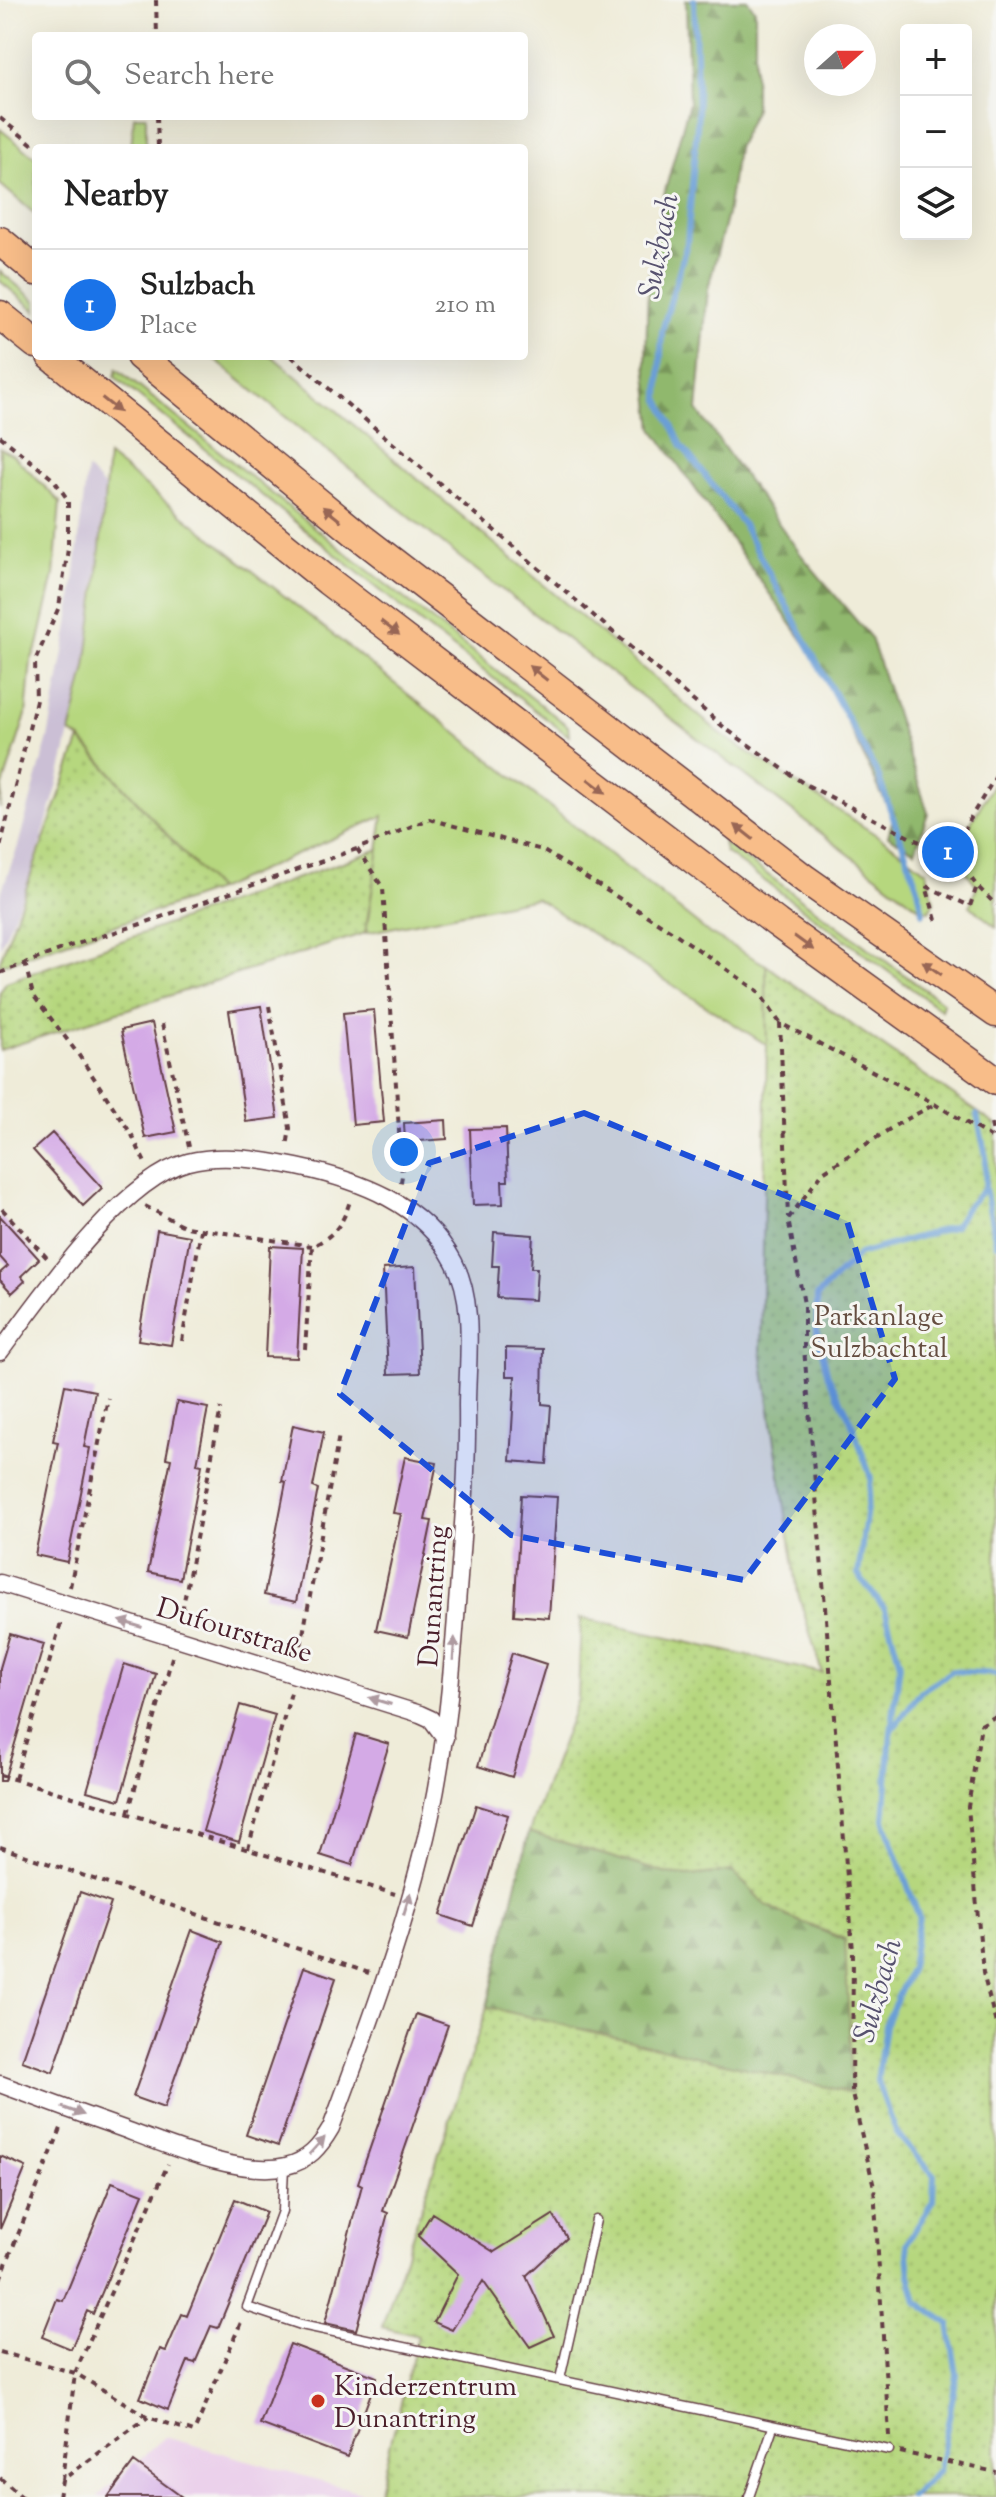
<!DOCTYPE html>
<meta charset="utf-8">
<style>
body{margin:0;font-family:"Sorts Mill Goudy",serif;background:#f6f6f6;color:#222}
.controls{position:absolute;right:24px;top:24px;display:grid;overflow:hidden;border-radius:8px;box-shadow:0 8px 32px #0002}
.controls button{width:72px;height:72px;display:grid;place-items:center;padding:0;border:0;border-bottom:2px solid #e0e0e0;background:#fff;color:#222;font:40px sans-serif}
.compass{position:absolute;left:804px;top:24px;width:72px;height:72px;border-radius:50%;background:#fff;box-shadow:0 8px 32px #0002;rotate:69deg}
.you{position:absolute;left:404px;top:1152px;width:28px;height:28px;margin:-20px;border:6px solid #fff;border-radius:50%;background:#1a73e8;box-shadow:0 0 0 12px #1a73e833}
.badge{display:grid;place-items:center;width:52px;height:52px;border-radius:50%;background:#1a73e8;color:#fff;font-size:26px;font-weight:700}
.pin{position:absolute;translate:-50% -50%;border:4px solid #fff;box-shadow:0 2px 8px #0006}
.list{margin:0;padding:0;list-style:none}
h2{display:flex;justify-content:space-between;align-items:center;height:104px;margin:0;padding:0 32px;font-size:34px}
h2 small{font-size:26px;font-weight:400;color:#767676}
.list li{display:grid;grid-template-columns:52px 1fr auto;gap:24px;align-items:center;box-sizing:border-box;height:112px;padding:0 32px;border-top:2px solid #e0e0e0}
.list b{display:block;font-size:30px;white-space:nowrap}
.list p{margin:0;font-size:26px;white-space:nowrap;color:#767676}
.list em{font-size:26px;font-style:normal;color:#767676}
.icon{flex:none;width:44px;height:44px;fill:none;stroke:currentColor;stroke-width:2;stroke-linecap:round;stroke-linejoin:round}
.map{position:relative;flex:none;width:996px;height:2497px;overflow:hidden}
.search{position:absolute;background:#fff;box-shadow:0 8px 32px #0002;left:32px;top:32px;width:496px;height:88px;display:flex;align-items:center;gap:20px;box-sizing:border-box;padding:0 28px;border-radius:8px;color:#767676;font-size:30px}
.panel{position:absolute;background:#fff;box-shadow:0 8px 32px #0002;left:32px;top:144px;width:496px;height:216px;border-radius:8px}
.map>svg:first-child{display:block}
.built{fill:#ebd1eb}
.industrial{fill:#cbbfd5}
.grass{fill:#b6d77e;stroke:#807b54;stroke-width:2}
.forest{fill:url(#forest-firs);stroke:#6d6c4c;stroke-width:2}
.park{fill:url(#park-dots);stroke:#807b54;stroke-width:2}
.lines{fill:none;stroke-linecap:round;stroke-linejoin:round}
.stream{stroke:#6a9fd6;stroke-width:6}
.building{fill:#d4aae6}
.lane-casing{stroke:#633e45;stroke-width:11}
.street-casing{stroke:#633e45;stroke-width:19}
.highway-casing{stroke:#633e45;stroke-width:31}
.path{stroke:#633e45;stroke-width:4;stroke-dasharray:6 6;stroke-linecap:butt}
.lane{stroke:#fff;stroke-width:8}
.street{stroke:#fff;stroke-width:16}
.highway{stroke:#f8bd89;stroke-width:28}
.oneway{fill:#986655}
.oneway2{fill:#ae9aa0}
.marked{fill:#1d4ed8;fill-opacity:0.2;stroke:#1d4ed8;stroke-width:6;stroke-dasharray:16 10;stroke-linejoin:round}
.poi-dot{fill:#c8321e;stroke:#f6f6f2;stroke-width:3}
.labels{text-anchor:middle;stroke-width:6;stroke-linejoin:round;paint-order:stroke}
.park-label{font-size:28px;fill:#654d40;stroke:#f6f6f2}
.street-label{font-size:28px;fill:#4a1f2b;stroke:#f6f6f2}
.poi-label{font-size:28px;fill:#4a1f2b;stroke:#f6f6f2;text-anchor:start}
.water-label{font-size:30px;font-style:italic;fill:#57526f;stroke:#f6f6f2}
</style>
<div class="map">
<svg width="996" height="2497" viewBox="0 0 996 2497">
<defs>
<pattern id="forest-firs" width="22" height="20" patternUnits="userSpaceOnUse" patternTransform="scale(2)"><rect width="22" height="20" fill="#90b86d"/><path d="M5 1l3.5 6h-7zM16 11l3.5 6h-7z" fill="#78955a"/></pattern>
<pattern id="park-dots" width="8" height="8" patternUnits="userSpaceOnUse" patternTransform="scale(2)"><rect width="8" height="8" fill="#b6d77e"/><path d="M2 2h.1M6 6h.1" fill="none" stroke="#9eb86d" stroke-width="1.8" stroke-linecap="round"/></pattern>
</defs>
<rect width="100%" height="100%" fill="#f6f6f2"/>
<filter id="ink" filterUnits="userSpaceOnUse"><feTurbulence type="fractalNoise" baseFrequency=".0125" numOctaves="2"/><feDisplacementMap in="SourceGraphic" scale="16" xChannelSelector="R" yChannelSelector="G"/><feConvolveMatrix kernelMatrix="1 2 1 2 8 2 1 2 1" color-interpolation-filters="sRGB"/></filter>
<filter id="wash" filterUnits="userSpaceOnUse"><feTurbulence type="fractalNoise" baseFrequency=".006" numOctaves="4" result="noise"/><feDisplacementMap in="SourceGraphic" scale="32" xChannelSelector="R" yChannelSelector="G"/><feGaussianBlur stdDeviation="1.8" result="paint"/><feColorMatrix in="noise" values="0 0 0 0 0 0 0 0 0 0 0 0 0 0 0 0 0 1.4 0 .05"/><feComposite in="paint" operator="in"/></filter>
<g filter="url(#wash)">
<rect width="100%" height="100%" fill="#efecd9"/>
<path class="built" d="M 165,2437 L 378,2497 L 97,2497 Z"/>
<path class="industrial" d="M 87,469 L 106,489 L 86,667 L 57,787 L 32,872 L 0,948 L 0,895 L 18,846 L 48,738 L 69,625 Z"/>
<path class="grass" d="M 134,116 L 146,116 L 146,148 L 131,148 Z
M 0,129 L 36,158 L 36,215 L 0,184 Z
M 0,271 L 36,301 L 36,311 L 0,281 Z
M 210,356 L 272,356 L 723,736 L 895,847 L 927,872 L 934,902 L 929,911 L 918,907 L 462,559 Z
M 117,369 L 351,557 L 568,726 L 569,736 L 422,624 L 126,386 L 115,377 Z
M 0,448 L 12,454 L 60,502 L 54,575 L 38,645 L 31,660 L 26,715 L 3,786 L 0,808 Z
M 108,456 L 710,934 L 766,965 L 767,1045 L 536,898 L 366,933 L 383,816 L 217,890 L 81,739 L 70,733 L 86,667 L 97,583 Z
M 996,779 L 996,927 L 970,906 L 977,886 L 953,854 Z
M 723,842 L 943,1003 L 941,1010 L 725,852 Z"/>
<path class="forest" d="M 686,0 L 747,0 L 755,10 L 755,109 L 737,148 L 727,214 L 708,289 L 697,410 L 802,556 L 871,638 L 928,813 L 915,851 L 888,836 L 893,818 L 820,665 L 653,429 L 646,364 L 648,282 L 664,195 L 689,103 Z
M 529,1832 L 668,1874 L 689,1876 L 732,1871 L 766,1905 L 789,1917 L 866,1949 L 852,2094 L 487,2007 Z"/>
<path class="park" d="M 80,739 L 217,890 L 0,965 L 0,961 Z
M 379,849 L 365,933 L 0,1050 L 0,992 L 6,982 Z
M 766,965 L 996,1125 L 996,2497 L 377,2497 L 418,2336 L 382,2327 L 487,2007 L 852,2093 L 845,1939 L 789,1917 L 766,1905 L 732,1871 L 689,1876 L 668,1874 L 529,1832 L 578,1699 L 581,1618 L 822,1673 L 798,1593 L 761,1351 L 767,1045 Z"/>
<g class="lines">
<path class="stream" d="M 694,0 L 698,114 L 687,243 L 662,331 L 659,398 L 682,446 L 742,523 L 878,775 L 918,888 L 923,913
M 985,1188 L 996,1244
M 893,1729 L 921,1691 L 952,1671 L 996,1674
M 911,2497 L 939,2470 L 957,2375 L 949,2324 L 917,2302 L 910,2275 L 907,2243 L 933,2201 L 934,2175 L 897,2134 L 877,2081 L 885,2025 L 911,1968 L 919,1917 L 884,1820 L 891,1732 L 900,1664 L 885,1609 L 858,1575 L 871,1478 L 850,1418 L 828,1376 L 817,1331 L 817,1296 L 859,1254 L 955,1226 L 966,1208 L 985,1188 L 986,1157 L 977,1115"/>
</g>
<g id="blocks">
<path class="building" d="M 261,1006 L 278,1118 L 246,1122 L 229,1011 Z
M 374,1010 L 384,1122 L 353,1125 L 343,1013 Z
M 152,1023 L 176,1132 L 145,1138 L 121,1030 Z
M 446,1120 L 447,1139 L 405,1142 L 404,1123 Z
M 506,1128 L 508,1181 L 502,1181 L 503,1204 L 473,1205 L 470,1129 Z
M 52,1133 L 102,1188 L 83,1206 L 33,1150 Z
M 0,1216 L 39,1259 L 21,1276 L 25,1281 L 12,1293 L 0,1280 L 0,1273 L 8,1266 L 0,1257 Z
M 157,1230 L 190,1236 L 171,1345 L 138,1340 Z
M 494,1232 L 533,1235 L 531,1268 L 537,1268 L 535,1300 L 497,1298 L 499,1266 L 492,1266 Z
M 270,1246 L 303,1248 L 297,1358 L 265,1357 Z
M 415,1267 L 420,1373 L 388,1374 L 383,1269 Z
M 506,1348 L 543,1349 L 542,1404 L 551,1405 L 547,1464 L 510,1461 L 515,1376 L 506,1376 Z
M 65,1385 L 95,1391 L 84,1447 L 90,1448 L 67,1562 L 35,1555 L 58,1442 L 53,1441 Z
M 177,1402 L 208,1408 L 197,1464 L 202,1465 L 180,1579 L 148,1572 L 171,1459 L 166,1458 Z
M 293,1425 L 324,1432 L 313,1487 L 318,1489 L 296,1602 L 264,1595 L 286,1482 L 282,1481 Z
M 405,1457 L 437,1463 L 425,1520 L 432,1521 L 408,1637 L 376,1630 L 401,1514 L 393,1513 Z
M 521,1495 L 557,1497 L 549,1618 L 514,1615 Z
M 10,1634 L 44,1644 L 4,1781 L 0,1781 L 0,1668 Z
M 512,1653 L 546,1664 L 512,1777 L 478,1766 Z
M 124,1664 L 156,1674 L 120,1800 L 87,1791 Z
M 240,1705 L 275,1715 L 239,1842 L 203,1831 Z
M 356,1734 L 389,1744 L 352,1865 L 320,1855 Z
M 476,1805 L 508,1815 L 473,1926 L 441,1915 Z
M 80,1892 L 111,1903 L 53,2072 L 22,2061 Z
M 192,1930 L 223,1942 L 164,2108 L 133,2097 Z
M 304,1967 L 336,1978 L 278,2146 L 246,2135 Z
M 416,2014 L 448,2025 L 383,2211 L 388,2213 L 356,2330 L 325,2323 L 362,2185 L 358,2183 Z
M 0,2156 L 26,2167 L 0,2229 Z
M 112,2182 L 143,2194 L 93,2314 L 87,2311 L 71,2349 L 42,2337 L 57,2299 L 63,2301 Z
M 235,2199 L 266,2212 L 218,2328 L 211,2326 L 195,2363 L 188,2361 L 168,2410 L 140,2398 L 160,2349 L 166,2351 L 182,2314 L 187,2316 Z
M 432,2213 L 494,2252 L 553,2215 L 567,2238 L 526,2276 L 554,2336 L 530,2347 L 483,2281 L 452,2330 L 434,2322 L 458,2274 L 418,2236 Z
M 290,2344 L 377,2377 L 347,2457 L 260,2424 Z
M 134,2462 L 182,2497 L 108,2497 Z"/>
</g>
</g>
<g filter="url(#ink)">
<use href="#blocks" fill-opacity="0" stroke="#633e45" stroke-width="2"/>
<g class="lines">
<defs>
<path id="lane" d="M 284,2167 L 282,2211 L 247,2307 L 301,2325 L 889,2450
M 560,2379 L 596,2220
M 749,2497 L 773,2427"/>
<path id="street" d="M 0,1352 C 41,1297 121,1180 188,1162 C 223,1153 262,1160 297,1167 C 359,1180 423,1203 454,1262 C 476,1303 467,1361 467,1406 C 468,1472 462,1538 457,1604 C 451,1689 443,1774 421,1857 C 398,1949 364,2039 331,2128 C 320,2147 308,2161 286,2166 C 241,2177 164,2144 121,2128 C 81,2114 40,2099 0,2084
M 0,1583 L 420,1714 L 431,1719 L 445,1738"/>
<path id="highway" d="M 0,241 L 36,271
M 0,315 L 36,344
M 51,356 L 328,581 L 777,923 L 996,1081
M 140,356 L 358,535 L 805,879 L 996,1013"/>
</defs>
<use href="#lane" class="lane-casing"/>
<use href="#street" class="street-casing"/>
<use href="#highway" class="highway-casing"/>
<path class="path" d="M 156,0 L 157,36
M 157,116 L 158,148
M 0,118 L 37,148
M 291,356 L 726,729 L 803,783 L 915,840 L 953,854 L 977,886 L 996,905
M 0,436 L 54,480 L 68,500 L 68,549 L 59,607 L 35,661 L 36,700 L 0,848
M 357,849 L 383,888 L 402,1176 L 400,1187
M 953,854 L 969,820 L 996,776
M 936,920 L 926,886 L 970,906 L 977,886
M 25,963 L 33,995 L 78,1054 L 132,1135 L 146,1165
M 0,973 L 70,946 L 138,925 L 357,849 L 429,819 L 542,850 L 673,932 L 758,991 L 780,1023 L 924,1098 L 996,1140
M 269,1006 L 290,1128 L 287,1147
M 780,1023 L 788,1217
M 162,1024 L 189,1147
M 991,1124 L 994,1137
M 145,1206 L 186,1227 L 312,1246
M 2,1209 L 49,1260
M 182,1341 L 201,1230
M 305,1349 L 312,1246 C 335,1236 343,1223 350,1201
M 70,1587 L 108,1398
M 180,1622 L 221,1408
M 299,1657 L 339,1435
M 996,1716 L 981,1725 L 968,1807 L 983,1973 L 996,2024
M 0,1775 L 395,1894
M 15,1779 L 62,1619
M 128,1813 L 173,1654
M 0,1847 L 369,1973
M 248,1849 L 292,1689
M 0,2279 L 62,2126
M 0,2352 L 75,2373 L 148,2417 L 194,2432 L 242,2320
M 889,2436 L 874,2187 L 852,2094 L 853,1951 L 804,1348 L 804,1304 L 788,1219 L 823,1172 L 896,1125 L 935,1104
M 900,2452 L 996,2472
M 0,2478 L 22,2497
M 62,2480 L 75,2373 L 168,2164
M 59,2497 L 62,2480 L 148,2417"/>
<use href="#lane" class="lane"/>
<use href="#street" class="street"/>
<use href="#highway" class="highway"/>
</g>
<defs><path id="oneway-solid" d="M-6-.8H1V-3.2L6.5 0L1 3.2V.8H-6Z" transform="scale(2)"/></defs>
<g class="oneway">
<use href="#oneway-solid" transform="translate(111 405) rotate(39)"/>
<use href="#oneway-solid" transform="translate(332 514) rotate(-141)"/>
<use href="#oneway-solid" transform="translate(390 628) rotate(37)"/>
<use href="#oneway-solid" transform="translate(538 673) rotate(-142)"/>
<use href="#oneway-solid" transform="translate(597 786) rotate(37)"/>
<use href="#oneway-solid" transform="translate(744 832) rotate(-142)"/>
<use href="#oneway-solid" transform="translate(804 943) rotate(36)"/>
<use href="#oneway-solid" transform="translate(932 968) rotate(-145)"/>
</g>
<g class="oneway2">
<use href="#oneway-solid" transform="translate(131 1624) rotate(-163)"/>
<use href="#oneway-solid" transform="translate(454 1649) rotate(-86)"/>
<use href="#oneway-solid" transform="translate(380 1701) rotate(-163)"/>
<use href="#oneway-solid" transform="translate(407 1904) rotate(-73)"/>
<use href="#oneway-solid" transform="translate(73 2111) rotate(20)"/>
<use href="#oneway-solid" transform="translate(317 2146) rotate(-48)"/>
</g>
</g>
<path class="marked" d="M 584,1113 L 847,1221 L 895,1379 L 744,1580 L 511,1535 L 340,1394 L 429,1163 Z"/>
<circle class="poi-dot" cx="318" cy="2401" r="8"/>
<g class="labels">
<g class="park-label">
<text x="879" y="1325">Parkanlage<tspan x="879" dy="32">Sulzbachtal</tspan></text>
</g>
<g class="street-label">
<text transform="translate(432 1596) rotate(-86)" y="10">Dunantring</text>
<text transform="translate(235 1629) rotate(17)" y="10">Dufourstraße</text>
</g>
<g class="poi-label">
<text x="334" y="2395">Kinderzentrum<tspan x="334" dy="32">Dunantring</tspan></text>
</g>
<g class="water-label">
<text transform="translate(658 246) rotate(-79)" y="10">Sulzbach</text>
<text transform="translate(877 1990) rotate(-74)" y="10">Sulzbach</text>
</g>
</g>
</svg>
<div class="controls">
<button>+</button>
<button>−</button>
<button><svg class="icon" aria-label="layers" viewBox="0 0 24 24"><path d="M12 4l9 5-9 5-9-5zM3 14l9 5 9-5"/></svg></button>
</div>
<svg class="compass" viewBox="-18 -18 36 36"><path d="M0-13l5 13h-10z" fill="#e53935"/><path d="M0 13l5-13h-10z" fill="#767676"/></svg>
<div class="you"></div>
<div class="pin badge" style="left:948px;top:852px">1</div>
<div class="search"><svg class="icon" aria-label="search" viewBox="0 0 24 24"><circle cx="10" cy="10" r="6"/><path d="M15 15l6 6"/></svg>Search here</div>
<section class="panel">
<h2>Nearby<small></small></h2>
<ul class="list">
<li><span class="badge">1</span><div><b>Sulzbach</b><p>Place</p></div><em>210 m</em></li>
</ul>
</section>
</div>
